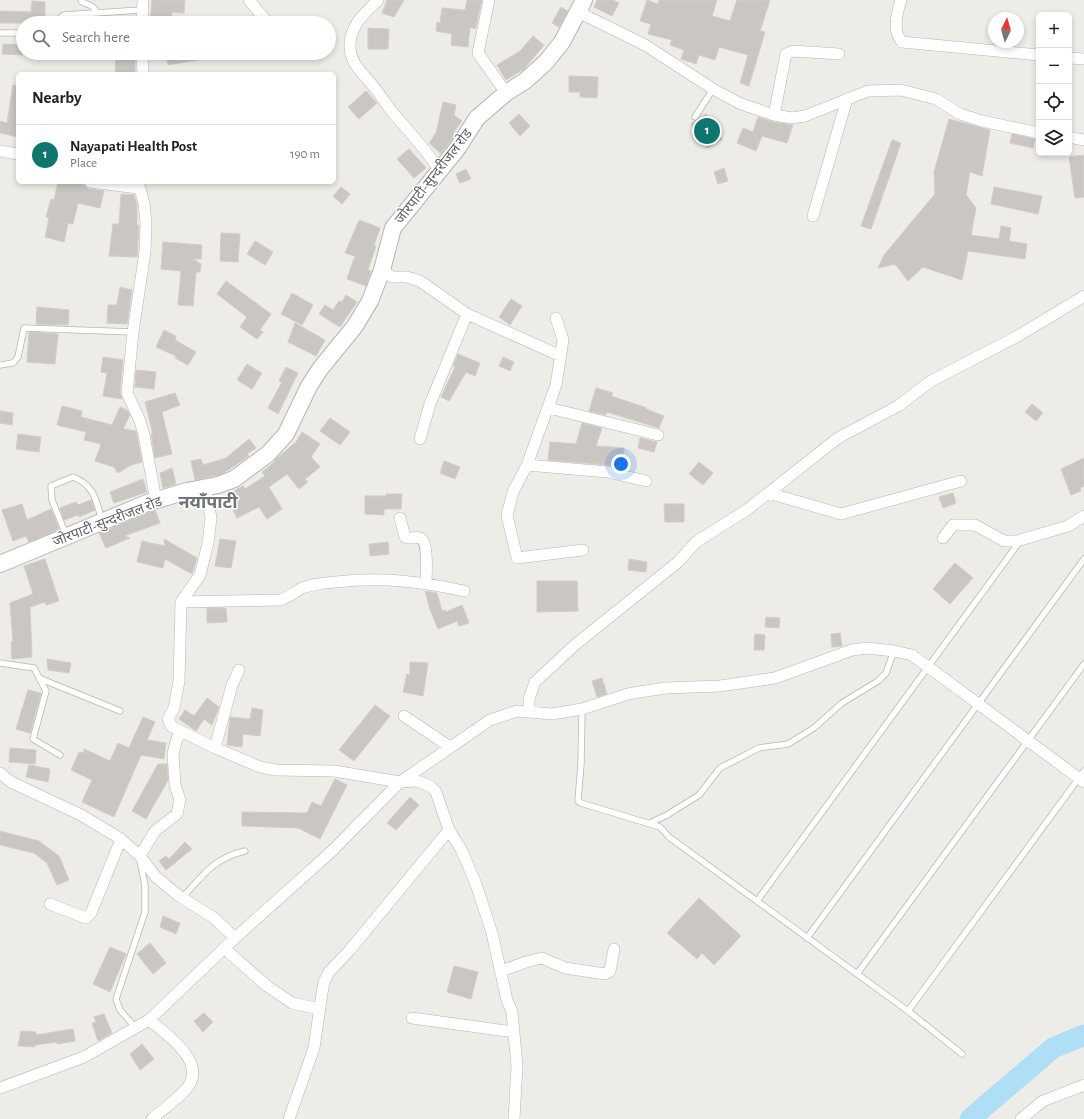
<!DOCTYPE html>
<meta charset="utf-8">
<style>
body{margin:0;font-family:"Alegreya Sans","Noto Sans Devanagari",sans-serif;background:#f6f6f6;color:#222}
.controls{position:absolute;right:12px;top:12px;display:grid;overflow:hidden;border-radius:6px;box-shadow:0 2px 6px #0003}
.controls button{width:36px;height:36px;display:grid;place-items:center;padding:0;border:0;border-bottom:1px solid #e0e0e0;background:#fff;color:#222;font:20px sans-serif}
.compass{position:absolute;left:988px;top:12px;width:36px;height:36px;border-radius:50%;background:#fff;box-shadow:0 2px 6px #0003;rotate:5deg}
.you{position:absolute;left:621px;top:464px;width:14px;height:14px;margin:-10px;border:3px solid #fff;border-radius:50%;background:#1a73e8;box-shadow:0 0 0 6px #1a73e833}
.badge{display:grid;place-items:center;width:26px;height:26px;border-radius:50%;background:#0f766e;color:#fff;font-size:13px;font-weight:700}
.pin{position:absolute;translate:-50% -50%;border:2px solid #fff;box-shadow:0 1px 4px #0006}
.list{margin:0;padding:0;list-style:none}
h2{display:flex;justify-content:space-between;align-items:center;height:52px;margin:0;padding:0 16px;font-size:17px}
h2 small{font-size:13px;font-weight:400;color:#767676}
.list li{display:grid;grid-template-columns:26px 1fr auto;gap:12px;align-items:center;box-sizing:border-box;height:60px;padding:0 16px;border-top:1px solid #e0e0e0}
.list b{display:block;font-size:15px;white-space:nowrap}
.list p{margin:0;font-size:13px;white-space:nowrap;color:#767676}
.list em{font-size:13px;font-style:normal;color:#767676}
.icon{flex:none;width:22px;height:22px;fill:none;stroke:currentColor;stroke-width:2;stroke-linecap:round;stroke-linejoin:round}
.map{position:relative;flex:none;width:1084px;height:1119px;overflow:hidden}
.search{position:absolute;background:#fff;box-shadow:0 2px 6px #0003;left:16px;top:16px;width:320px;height:44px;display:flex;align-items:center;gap:10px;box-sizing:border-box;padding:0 14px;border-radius:22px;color:#767676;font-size:15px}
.panel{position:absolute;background:#fff;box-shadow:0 2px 6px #0003;left:16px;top:72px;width:320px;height:112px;border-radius:6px}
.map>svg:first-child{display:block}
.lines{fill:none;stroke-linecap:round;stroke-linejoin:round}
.river{stroke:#aedff7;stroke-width:21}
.building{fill:#cac7c3;stroke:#d3cdc5}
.lane-casing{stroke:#b3b6b9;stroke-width:7}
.street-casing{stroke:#b3b6b9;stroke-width:12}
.secondary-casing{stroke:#b2b6b9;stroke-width:18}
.lane{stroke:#fff;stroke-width:5.5}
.street{stroke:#fff;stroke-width:11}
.secondary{stroke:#fff;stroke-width:16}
.labels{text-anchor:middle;stroke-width:3;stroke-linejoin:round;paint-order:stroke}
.street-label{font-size:14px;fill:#5e6265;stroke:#fff}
.district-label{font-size:18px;font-weight:bold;fill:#6f7477;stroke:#fff}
</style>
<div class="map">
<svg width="1084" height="1119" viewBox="0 0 1084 1119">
<rect width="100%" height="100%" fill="#eeece6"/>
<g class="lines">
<path class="river" d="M 970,1119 L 1053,1048 L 1084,1035"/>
</g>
<path class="building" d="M 152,0 L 185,0 L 184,13 L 172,12 L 172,23 L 150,23 Z
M 387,0 L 404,0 L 394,17 L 382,13 Z
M 467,0 L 482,0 L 476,27 L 475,29 L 470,27 L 468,47 L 451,45 L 452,34 L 436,31 L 437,22 L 440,23 L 442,8 L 465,10 Z
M 597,0 L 613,0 L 619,3 L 612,16 L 594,7 Z
M 647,0 L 658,4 L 659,0 L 717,0 L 712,16 L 730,21 L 737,0 L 770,0 L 760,31 L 765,32 L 749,86 L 740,83 L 748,55 L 719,47 L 715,60 L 699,55 L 696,64 L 681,59 L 684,50 L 670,45 L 672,40 L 648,34 L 651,24 L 640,21 Z
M 32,1 L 45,2 L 45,23 L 0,23 L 0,11 L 31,12 Z
M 561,7 L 568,11 L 559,27 L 552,23 Z
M 368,28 L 389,29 L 388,49 L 368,49 Z
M 533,36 L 544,45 L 524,69 L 506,80 L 497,65 L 520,51 Z
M 3,44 L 23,45 L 23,55 L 2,54 Z
M 166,53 L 209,53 L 209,58 L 168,65 Z
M 116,57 L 135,59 L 135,74 L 115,73 Z
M 569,76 L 598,77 L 597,98 L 580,97 L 580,92 L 569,92 Z
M 13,85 L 18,86 L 18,137 L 0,133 L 0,121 L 7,123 Z
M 366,91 L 377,103 L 359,119 L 348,107 Z
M 443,102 L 456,105 L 454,115 L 462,121 L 453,133 L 455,135 L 449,143 L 441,154 L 429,143 L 436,133 Z
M 519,114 L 530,126 L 520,136 L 509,123 Z
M 706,114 L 722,139 L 707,148 L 691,124 Z
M 758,117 L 773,122 L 793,125 L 787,143 L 762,136 L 756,151 L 737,143 L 743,128 L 753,132 Z
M 949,119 L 990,130 L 982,176 L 970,172 L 966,195 L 976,208 L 971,235 L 999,239 L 1001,226 L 1011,228 L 1009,241 L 1027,244 L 1025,259 L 968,251 L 962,280 L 923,267 L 908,281 L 895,264 L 878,268 L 884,255 L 935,194 L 934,172 Z
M 1012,134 L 1035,139 L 1033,148 L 1010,143 Z
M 892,140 L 901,143 L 871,229 L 861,226 Z
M 409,149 L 426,168 L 414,178 L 397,159 Z
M 1084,155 L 1084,197 L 1075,198 L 1069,157 Z
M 724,168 L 728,181 L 718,184 L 714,172 Z
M 466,169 L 471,179 L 460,183 L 456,174 Z
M 58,182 L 72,182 L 84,185 L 89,189 L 104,191 L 100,208 L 78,203 L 73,224 L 68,223 L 64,242 L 45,237 L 49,218 L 46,217 L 51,199 L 54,200 Z
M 341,187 L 350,194 L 342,204 L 333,196 Z
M 994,187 L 1042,196 L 1038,214 L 991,204 Z
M 121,194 L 134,195 L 137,204 L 137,225 L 139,225 L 137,257 L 109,256 L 113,224 L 119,224 Z
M 359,220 L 380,228 L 374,245 L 376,246 L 368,270 L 371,271 L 366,286 L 347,279 L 355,256 L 345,253 Z
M 221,233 L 240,234 L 238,262 L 220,261 Z
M 255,241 L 273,252 L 265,265 L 247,254 Z
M 163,242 L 202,245 L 201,259 L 193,259 L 201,264 L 200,272 L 196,272 L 193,306 L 178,305 L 181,271 L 161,269 Z
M 226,281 L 271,314 L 260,330 L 263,332 L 257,339 L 240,327 L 247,317 L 217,294 Z
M 120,287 L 132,290 L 127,324 L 107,323 L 108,305 L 117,305 Z
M 292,293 L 313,305 L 302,325 L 281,314 Z
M 346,295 L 357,302 L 340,327 L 319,314 L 325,305 L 333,310 L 339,301 L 342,302 Z
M 511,299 L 522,306 L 510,325 L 499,317 Z
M 37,307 L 69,310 L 68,325 L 36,324 Z
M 295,323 L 325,340 L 316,356 L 288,342 Z
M 164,330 L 176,336 L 175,340 L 196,352 L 188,365 L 175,358 L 176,356 L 156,347 Z
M 29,332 L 58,334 L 55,364 L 27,362 Z
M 458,354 L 480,363 L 475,376 L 466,372 L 449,401 L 441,397 L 455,367 L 453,366 Z
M 103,357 L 123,360 L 120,392 L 122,399 L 103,396 L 107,373 L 101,372 Z
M 503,357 L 514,362 L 510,371 L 499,366 Z
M 247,364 L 262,373 L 252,389 L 237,380 Z
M 286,367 L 298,373 L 278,414 L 268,408 L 282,382 L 279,381 Z
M 136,370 L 156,372 L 154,389 L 135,387 Z
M 596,388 L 613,393 L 611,396 L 647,408 L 646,409 L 664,416 L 659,428 L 607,412 L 606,415 L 589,411 Z
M 175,393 L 180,405 L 162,412 L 172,454 L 155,458 L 151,434 L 153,434 L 145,402 Z
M 1032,404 L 1043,413 L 1036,421 L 1025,412 Z
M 62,406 L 82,411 L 81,417 L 112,425 L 120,407 L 127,410 L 130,415 L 123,429 L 136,431 L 142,462 L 131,465 L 118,473 L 114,467 L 95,461 L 101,444 L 84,440 L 86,432 L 57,425 Z
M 0,411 L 13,413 L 12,425 L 0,423 Z
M 330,418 L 350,432 L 340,445 L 320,431 Z
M 582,423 L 602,428 L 596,446 L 624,448 L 623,468 L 609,465 L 548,460 L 550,442 L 576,444 Z
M 302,432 L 320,444 L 311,457 L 320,467 L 305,479 L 308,482 L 299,489 L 287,474 L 269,487 L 282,509 L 267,519 L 259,507 L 237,518 L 226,495 L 243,486 L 245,489 L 265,476 L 262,472 L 276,461 L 275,460 L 296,442 Z
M 18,434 L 41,437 L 39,452 L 16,449 Z
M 640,438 L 657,442 L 654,452 L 638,448 Z
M 249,439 L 256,448 L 247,454 L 249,456 L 222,474 L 195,480 L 191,461 L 201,459 L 203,465 L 226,458 Z
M 1084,458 L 1084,486 L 1080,488 L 1081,491 L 1071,495 L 1061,469 Z
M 444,461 L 460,467 L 455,479 L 440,473 Z
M 699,462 L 713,473 L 703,485 L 689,474 Z
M 172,468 L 176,484 L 163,488 L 160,473 Z
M 143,479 L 147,492 L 114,503 L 110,492 Z
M 953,493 L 956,503 L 943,508 L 939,497 Z
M 386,494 L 402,494 L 401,509 L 384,509 L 384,515 L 365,514 L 365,496 L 386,496 Z
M 91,500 L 95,510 L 79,517 L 78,515 L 64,520 L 60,508 L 76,502 L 78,505 Z
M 22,504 L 27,520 L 51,509 L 59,529 L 29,542 L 26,536 L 13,541 L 2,510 Z
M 664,504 L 684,504 L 684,522 L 665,522 Z
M 155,510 L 160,523 L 124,536 L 130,538 L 106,548 L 99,533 Z
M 164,539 L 197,558 L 192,574 L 165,559 L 163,568 L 137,562 L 142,541 L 165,546 Z
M 220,539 L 236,541 L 231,568 L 215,566 Z
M 388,542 L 389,554 L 370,556 L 369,544 Z
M 45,559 L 59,601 L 46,605 L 45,602 L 30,607 L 32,657 L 12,659 L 11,642 L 13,642 L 10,603 L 33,594 L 24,566 Z
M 629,559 L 647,562 L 646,572 L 628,570 Z
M 955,563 L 973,578 L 950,604 L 933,589 Z
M 537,581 L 577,581 L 578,611 L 537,612 Z
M 425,591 L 437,593 L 442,611 L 445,610 L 446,612 L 462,605 L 469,623 L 459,626 L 457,621 L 438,629 L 430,609 Z
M 207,608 L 226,608 L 227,622 L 207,623 Z
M 766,617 L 780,618 L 779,628 L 765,627 Z
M 840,633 L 842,646 L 832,647 L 831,634 Z
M 755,634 L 765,635 L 764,650 L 754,650 Z
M 47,659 L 71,663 L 69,673 L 48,670 Z
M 410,662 L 428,663 L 423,696 L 403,692 L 407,674 L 410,675 Z
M 602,678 L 607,694 L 597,697 L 592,681 Z
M 28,690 L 41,693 L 30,733 L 16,729 Z
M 207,698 L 219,707 L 212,725 L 204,719 L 196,731 L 179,719 L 185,710 L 194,716 Z
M 375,705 L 390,716 L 354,761 L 339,750 Z
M 252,708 L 263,710 L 260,736 L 243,734 L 242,747 L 227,745 L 230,717 L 250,719 Z
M 143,717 L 155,722 L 147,740 L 166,743 L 164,759 L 141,755 L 114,817 L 82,802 L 92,780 L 71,770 L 79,752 L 84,753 L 84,749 L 110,761 L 118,743 L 129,748 Z
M 10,748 L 36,750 L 35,764 L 9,762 Z
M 158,764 L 167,764 L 168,780 L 146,819 L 132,811 Z
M 29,765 L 50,769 L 48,782 L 26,777 Z
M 335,779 L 347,785 L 320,839 L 298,828 L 242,826 L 242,812 L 307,813 L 312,802 L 321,806 Z
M 410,797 L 419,805 L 396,830 L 387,823 Z
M 0,831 L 39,841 L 59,856 L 69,880 L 57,885 L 47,863 L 34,853 L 0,845 Z
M 185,842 L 192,849 L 166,870 L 159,861 L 166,856 L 169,859 Z
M 699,898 L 741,936 L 714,965 L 702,953 L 697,959 L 667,933 Z
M 163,916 L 180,923 L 176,934 L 160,927 Z
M 150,943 L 166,963 L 153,974 L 137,954 Z
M 110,947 L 126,954 L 110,992 L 93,984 Z
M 454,966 L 478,972 L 471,999 L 447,992 Z
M 204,1013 L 213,1022 L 203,1032 L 194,1021 Z
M 104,1014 L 112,1033 L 98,1041 L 92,1023 L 96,1022 L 94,1017 Z
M 73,1029 L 75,1041 L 57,1044 L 57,1042 L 35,1045 L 35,1047 L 18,1046 L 21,1031 L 36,1032 L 36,1035 Z
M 142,1044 L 154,1059 L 140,1070 L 130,1054 Z"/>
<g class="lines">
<defs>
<path id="lane" d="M 81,0 L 82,2 L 92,6 L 97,12
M 54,23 L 64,15 L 141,10
M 0,33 L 23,33
M 695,117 L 713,89
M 0,365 L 13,363 L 18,357 L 24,328 L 133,332
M 66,535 L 52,500 L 51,486 L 73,477 C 94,485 96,500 102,521
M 0,663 L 34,668 L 46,691 L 33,739 L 60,755
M 41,679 L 120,711
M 582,709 L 581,764 L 578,801 L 581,803 L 660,827 L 669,837 L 908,1011 L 962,1054
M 650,823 L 667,815 L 699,795 L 720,768 L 759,748 L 788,744 L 814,728 L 842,703 L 878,681 L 886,673 L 894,651
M 182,898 C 203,875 214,858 245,851
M 757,901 L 1020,541
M 807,938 L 1084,559
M 857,974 L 1084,664
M 908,1011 L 1084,771
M 136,1028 L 120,1010 L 116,999 L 145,912 L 145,886 L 140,860"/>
<path id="street" d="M 249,0 L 268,23
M 378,0 C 364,14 349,26 350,48 C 351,65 364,74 373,86 C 379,93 384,101 389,108 C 406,129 425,147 439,170
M 489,0 L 478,53 L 506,93
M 901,0 C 897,13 892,31 902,42 L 1039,55
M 578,12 L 645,45 L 713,89 L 741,104 L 774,115 L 792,118 L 805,116 L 868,91 L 901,90 L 936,99 L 960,114 L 982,121 L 1039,133
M 142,23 L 143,0
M 142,53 L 143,74
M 1069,58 L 1084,59
M 774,115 L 786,54 L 793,51 L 839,54
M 1069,137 L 1084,140
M 0,151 L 18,154
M 90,182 L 138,188
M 138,182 L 144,203 L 146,223 L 145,252 L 133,332 L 127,393 L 140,421 L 144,435 L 156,501
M 813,216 L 847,99
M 382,270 L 392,277 L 407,277 L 420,281 L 467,314 L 561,356
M 556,318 L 563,340 L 556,385 L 527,465 L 513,492 L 507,515 L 517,558 L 583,550
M 549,408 L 658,435
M 420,439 L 430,404 L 467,314
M 527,465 L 608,472 L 646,481
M 205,487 L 211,518 L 208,543 L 200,575 L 181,602 L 179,681 L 174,708 L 168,719 L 171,726 L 215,748 L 260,767 L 276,770 L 334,771 L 400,782 L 417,781 L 430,786 L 436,792 L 449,830 L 461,849 L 476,884 L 492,933 L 507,1000 L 512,1012 L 517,1066 L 514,1119
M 768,493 L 841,514 L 961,481
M 400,518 L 405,537 C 410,540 415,536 420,538 C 429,541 426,576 426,584
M 943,538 L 953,525 L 975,525 L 1004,541 L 1017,541 L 1068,526 L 1084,516
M 181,602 L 281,600 C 289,597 295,592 302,588 C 313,584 325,583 336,582 C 381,577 419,581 464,591
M 529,712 L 529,699 L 535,682 L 576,644 L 678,562 L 696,542 L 748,509 L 838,438 L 898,406 L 931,381 L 1018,336 L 1084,296
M 404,716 L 450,747
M 215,748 L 232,685 L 239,670
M 0,773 L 11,782 L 81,815 L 121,839 L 140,856 L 156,877 L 179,896 L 214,918 L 235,938
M 140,856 L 155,831 L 177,814 L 180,800 L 175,785 L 173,753 L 179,732
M 50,904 L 86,918 L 91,913 L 121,839
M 225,949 L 267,986 L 292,1003 L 320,1009
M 501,971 L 526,962 L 542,958 L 565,968 L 605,974 L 610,971 L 614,949
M 412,1018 L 514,1032
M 149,1020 C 166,1034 208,1062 187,1088 C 177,1100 163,1109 152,1119
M 0,1088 L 84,1057 L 149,1020 L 235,938 L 331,852 L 400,782 L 490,720 L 517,711 L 552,714 L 582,709 L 628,694 L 639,692 L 666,688 L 720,686 L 775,678 L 852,650 L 867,648 L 894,651 L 912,655 L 1084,782
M 289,1119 L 314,1048 L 322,993 L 324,982 L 329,972 L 349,951 L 449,830
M 1021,1119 L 1043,1101 L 1084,1085"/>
<path id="secondary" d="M 0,564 L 147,503 L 187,491 L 218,485 L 234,479 L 268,454 L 286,434 L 309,386 L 320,369 L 355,326 L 370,301 L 382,270 L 393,228 L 457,149 L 477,118 L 506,93 L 525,81 L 546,62 L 562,42 L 584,0"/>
</defs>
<use href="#lane" class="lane-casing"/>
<use href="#street" class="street-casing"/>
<use href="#secondary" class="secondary-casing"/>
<use href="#lane" class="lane"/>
<use href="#street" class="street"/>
<use href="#secondary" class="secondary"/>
</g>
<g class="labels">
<g class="street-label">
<text transform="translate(433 176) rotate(-52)" y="5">जोरपाटी-सुन्दरीजल रोड</text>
<text transform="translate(107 521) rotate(-21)" y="5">जोरपाटी-सुन्दरीजल रोड</text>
</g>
<g class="district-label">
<text x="208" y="508">नयाँपाटी</text>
</g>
</g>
</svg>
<div class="controls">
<button>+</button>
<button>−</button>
<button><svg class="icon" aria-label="locate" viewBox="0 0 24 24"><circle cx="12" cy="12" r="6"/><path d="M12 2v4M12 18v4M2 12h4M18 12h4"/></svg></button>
<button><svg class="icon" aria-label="layers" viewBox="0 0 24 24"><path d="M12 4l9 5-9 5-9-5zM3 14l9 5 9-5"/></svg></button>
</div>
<svg class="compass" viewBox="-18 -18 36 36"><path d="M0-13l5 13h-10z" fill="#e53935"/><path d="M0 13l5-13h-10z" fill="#767676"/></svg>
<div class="you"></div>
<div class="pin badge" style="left:707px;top:131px">1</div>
<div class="search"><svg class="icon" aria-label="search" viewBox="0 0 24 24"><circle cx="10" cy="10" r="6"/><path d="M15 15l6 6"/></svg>Search here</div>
<section class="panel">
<h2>Nearby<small></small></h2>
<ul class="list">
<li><span class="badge">1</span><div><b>Nayapati Health Post</b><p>Place</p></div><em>190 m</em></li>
</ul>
</section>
</div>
